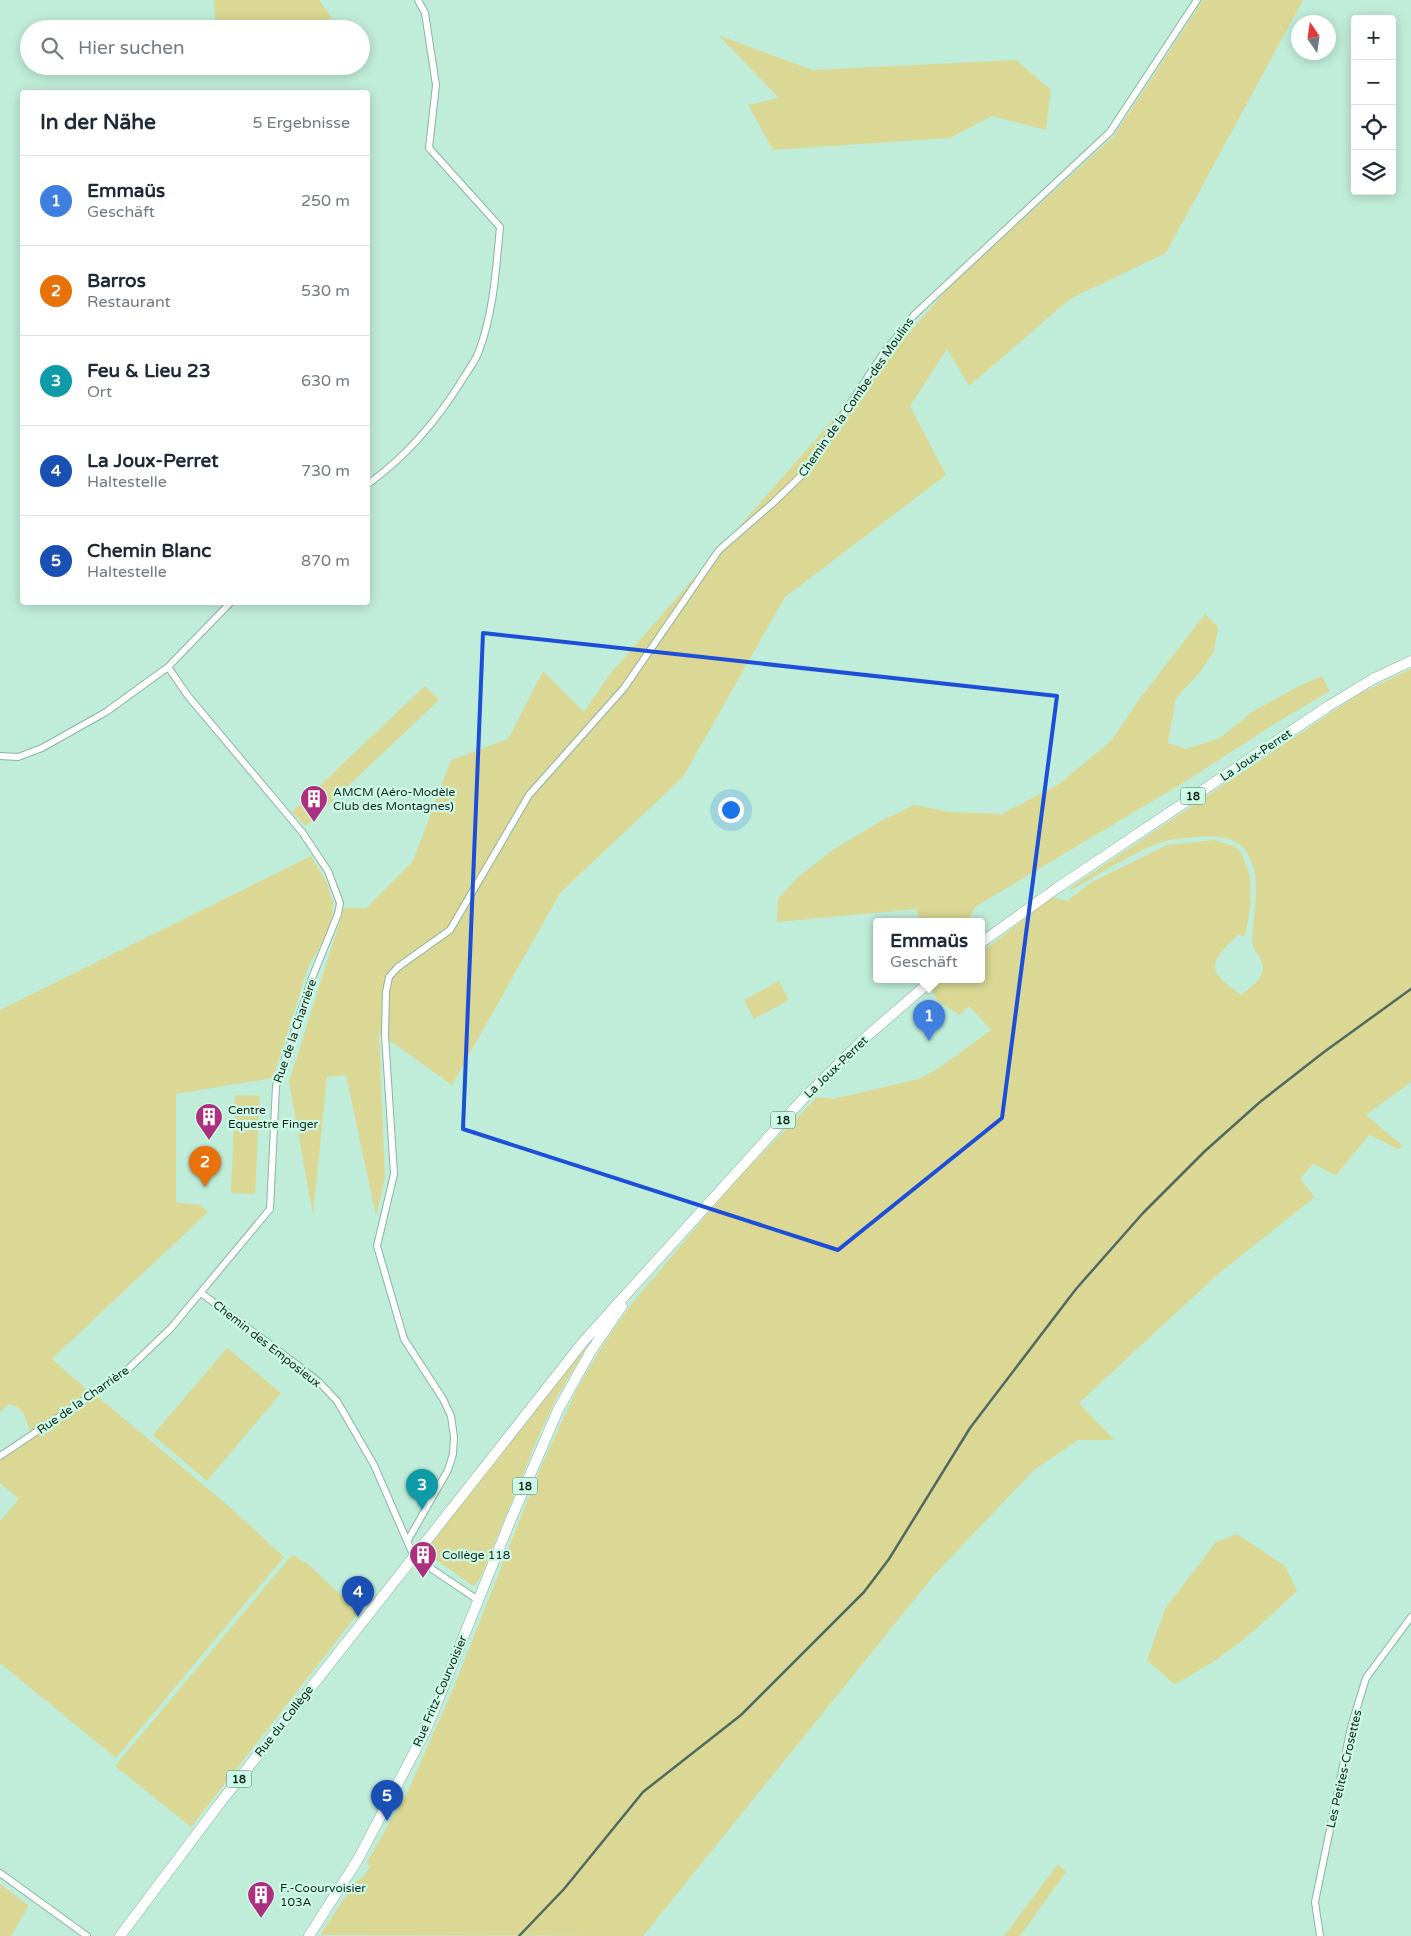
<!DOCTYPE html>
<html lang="de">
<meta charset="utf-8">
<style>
body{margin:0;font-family:"Varela Round",sans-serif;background:#f2f2f3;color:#1f2937}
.controls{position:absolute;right:15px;top:15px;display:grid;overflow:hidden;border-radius:5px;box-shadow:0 2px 12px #0003}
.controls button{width:45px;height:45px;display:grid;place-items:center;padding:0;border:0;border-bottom:1px solid #e0e1e3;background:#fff;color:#1f2937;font:25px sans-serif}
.compass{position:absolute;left:1291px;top:15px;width:45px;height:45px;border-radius:50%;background:#fff;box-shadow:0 2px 12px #0003;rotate:347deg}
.you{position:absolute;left:730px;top:809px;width:18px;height:18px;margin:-12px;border:4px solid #fff;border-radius:50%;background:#1a73e8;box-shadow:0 0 0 8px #1a73e833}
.badge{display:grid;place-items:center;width:32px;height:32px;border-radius:50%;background:#ad2f7f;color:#fff;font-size:16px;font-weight:700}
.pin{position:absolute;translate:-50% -41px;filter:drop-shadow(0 1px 2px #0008)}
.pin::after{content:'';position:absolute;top:26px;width:18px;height:15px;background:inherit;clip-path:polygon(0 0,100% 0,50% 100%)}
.popup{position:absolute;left:873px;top:918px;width:112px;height:65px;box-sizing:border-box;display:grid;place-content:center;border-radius:5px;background:#fff;filter:drop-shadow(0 1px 4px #0005);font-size:16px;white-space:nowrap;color:#747a83}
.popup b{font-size:19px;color:#1f2937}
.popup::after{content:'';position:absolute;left:50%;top:100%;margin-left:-10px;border:10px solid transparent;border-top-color:#fff}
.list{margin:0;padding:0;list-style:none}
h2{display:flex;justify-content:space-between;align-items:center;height:65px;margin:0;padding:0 20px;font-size:21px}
h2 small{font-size:16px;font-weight:400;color:#747a83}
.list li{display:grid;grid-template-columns:32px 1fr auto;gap:15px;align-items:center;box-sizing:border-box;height:90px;padding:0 20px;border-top:1px solid #e0e1e3}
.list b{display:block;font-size:19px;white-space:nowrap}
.list p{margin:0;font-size:16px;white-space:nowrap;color:#747a83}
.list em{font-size:16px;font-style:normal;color:#747a83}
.icon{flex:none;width:28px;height:28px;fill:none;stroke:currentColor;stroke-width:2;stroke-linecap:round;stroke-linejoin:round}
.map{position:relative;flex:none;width:1411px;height:1936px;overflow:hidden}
.search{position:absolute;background:#fff;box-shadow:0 2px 12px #0003;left:20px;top:20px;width:350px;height:55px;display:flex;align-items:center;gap:12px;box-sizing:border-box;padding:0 18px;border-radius:28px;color:#747a83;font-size:19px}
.panel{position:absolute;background:#fff;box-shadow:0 2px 12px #0003;left:20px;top:90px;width:350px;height:515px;border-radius:5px}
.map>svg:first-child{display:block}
.green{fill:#dad894}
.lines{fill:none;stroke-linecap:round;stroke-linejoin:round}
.street-casing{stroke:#89b4a1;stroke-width:8}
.primary-casing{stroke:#89b4a1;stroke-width:11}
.street{stroke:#fff;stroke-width:6}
.primary{stroke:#fff;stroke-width:10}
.rail{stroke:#506a5f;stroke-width:2.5}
.marked{fill:none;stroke:#1d4ed8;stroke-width:4;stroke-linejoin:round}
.labels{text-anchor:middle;stroke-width:4.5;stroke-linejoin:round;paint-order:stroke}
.shield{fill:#cdfae6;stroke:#4c665b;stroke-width:1}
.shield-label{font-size:11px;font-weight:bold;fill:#15261f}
.street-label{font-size:12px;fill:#15261f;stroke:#cdfae6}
.poi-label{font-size:12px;fill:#15261f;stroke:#cdfae6;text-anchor:start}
</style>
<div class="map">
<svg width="1411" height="1936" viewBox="0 0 1411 1936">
<rect width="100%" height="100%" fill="#c0edd9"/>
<path class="green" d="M 214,0 L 319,0 L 332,18 L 306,29 L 216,29 Z
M 1203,0 L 1303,0 L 1166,253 L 1070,299 L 969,386 L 947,349 L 910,406 L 946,475 L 785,597 L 683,777 L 560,893 L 452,1085 L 379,1033 L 385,1177 L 376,1216 L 346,1075 L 327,1077 L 313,1215 L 289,1082 L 344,908 L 366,908 L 413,861 L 451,760 L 508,739 L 543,671 L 584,712 L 610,674 L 950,286 L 1113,137 Z
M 718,35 L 812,70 L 1016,60 L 1051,90 L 1046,130 L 992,116 L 950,138 L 773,150 L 748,105 L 779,98 Z
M 1205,614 L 1218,627 L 1214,651 L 1201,671 L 1176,698 L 1168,743 L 1186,749 L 1220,738 L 1252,712 L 1299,686 L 1322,676 L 1330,691 L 1276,723 L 1183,783 L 975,907 L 968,922 L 921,922 L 916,909 L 777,922 L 778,899 L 797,878 L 834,849 L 881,821 L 914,805 L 950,812 L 1002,814 L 1059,784 L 1111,741 L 1138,701 Z
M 1411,669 L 1411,1082 L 1366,1115 L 1403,1146 L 1398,1149 L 1369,1135 L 1336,1175 L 1313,1164 L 1300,1179 L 1315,1197 L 1218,1274 L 1079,1403 L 1114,1440 L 1078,1440 L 1035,1469 L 935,1574 L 643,1936 L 320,1935 L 355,1882 L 362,1878 L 370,1867 L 367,1862 L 406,1795 L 454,1687 L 539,1471 L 577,1389 L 603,1345 L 633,1302 L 737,1179 L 817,1097 L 833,1099 L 919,1079 L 939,1068 L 991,1030 L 969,1006 L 960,1015 L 938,1001 L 931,990 L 945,980 L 982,980 L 982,952 L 1052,897 L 1067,901 L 1092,882 L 1167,845 L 1215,840 L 1236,847 L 1242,854 L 1250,876 L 1251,905 L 1245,936 L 1238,935 C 1208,963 1206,971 1241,995 C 1255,984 1270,975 1259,956 C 1255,950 1252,946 1252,939 C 1253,917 1258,896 1255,874 C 1248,839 1228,835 1196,837 C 1184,838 1170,839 1159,843 C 1128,855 1100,874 1071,890 L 1070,888 L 1359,694 Z
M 425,686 L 439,700 L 306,826 L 292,812 Z
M 311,856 L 327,883 L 333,903 L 332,918 L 325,938 L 309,965 L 273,1078 L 176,1094 L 176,1202 L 200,1205 L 208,1212 L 52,1359 L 91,1393 L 34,1431 L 29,1429 C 26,1417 23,1407 9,1404 L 0,1412 L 0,1010 Z
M 779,981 L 789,1000 L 754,1019 L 744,1000 Z
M 235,1095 L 260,1096 L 255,1194 L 231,1193 Z
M 588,1345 L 556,1398 L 536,1442 L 482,1574 L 477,1583 L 473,1586 L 424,1551 Z
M 227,1348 L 281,1393 L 207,1481 L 153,1435 Z
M 97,1396 L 232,1509 L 284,1557 L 116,1758 L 0,1663 L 0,1521 L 19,1499 L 0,1483 L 0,1459 Z
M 1237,1534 L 1285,1566 L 1297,1591 C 1258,1628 1224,1660 1174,1684 L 1147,1660 L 1165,1609 L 1216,1542 Z
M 292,1555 L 307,1563 L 359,1612 L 191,1827 L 115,1766 Z
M 1058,1864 L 1066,1872 L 1020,1936 L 1004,1936 Z
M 0,1884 L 29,1906 L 11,1936 L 0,1936 Z"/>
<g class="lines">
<defs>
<path id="street" d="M 368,484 C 407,456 439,418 464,377 C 469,369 476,360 479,351 C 494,311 496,268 500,227 L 429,148 L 436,85 L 425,13 L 418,0
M 0,756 L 18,757 L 42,748 L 106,712 L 168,667 L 231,602
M 201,1293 L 296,1364 L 319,1382 L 337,1401 L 374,1465 L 414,1557 L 478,1600
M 0,1456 L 123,1374 L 171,1328 L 270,1209 L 276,1086 L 312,978 L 338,914 L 340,903 L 328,871 L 302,832 L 188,696 L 168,667
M 408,1540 L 448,1470 L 453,1454 L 454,1437 L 451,1416 L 443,1399 L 404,1339 L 377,1246 L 394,1174 L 385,1035 L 386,992 L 389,977 L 398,967 L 450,930 L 529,795 L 624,688 L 719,550 L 774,502 L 806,471 L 883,354 L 914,315 L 1110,132 L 1197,0
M 0,1873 L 87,1936
M 1320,1936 L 1315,1902 L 1351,1727 L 1366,1678 L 1411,1617"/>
<path id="primary" d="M 982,942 L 1057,888 L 1327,707 L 1373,679 L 1411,661
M 120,1936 L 220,1803 L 583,1342 L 803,1099 L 866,1037 L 932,980
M 309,1936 L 357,1861 L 426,1730 L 511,1519 L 558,1410 L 591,1351 L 622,1306"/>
</defs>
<use href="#street" class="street-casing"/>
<use href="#primary" class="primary-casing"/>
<use href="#street" class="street"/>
<use href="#primary" class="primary"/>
<path class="rail" d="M 519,1936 L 564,1889 L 643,1792 L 741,1715 L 864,1592 L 889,1559 L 970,1428 L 1076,1289 L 1143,1213 L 1205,1151 L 1260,1102 L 1324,1052 L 1411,989"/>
</g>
<path class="marked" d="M 483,633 L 1057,696 L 1002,1118 L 838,1250 L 463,1129 Z"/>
<defs>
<symbol id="building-pin" viewBox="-11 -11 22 30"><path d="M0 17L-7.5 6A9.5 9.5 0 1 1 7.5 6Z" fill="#ad2f7f" stroke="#cdfae6"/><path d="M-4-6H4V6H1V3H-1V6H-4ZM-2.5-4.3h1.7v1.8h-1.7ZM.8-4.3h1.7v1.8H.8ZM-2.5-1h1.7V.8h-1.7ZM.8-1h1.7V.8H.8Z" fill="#fff"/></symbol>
</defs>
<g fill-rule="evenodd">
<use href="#building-pin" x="298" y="783" width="32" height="43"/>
<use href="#building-pin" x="193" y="1101" width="32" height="43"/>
<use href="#building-pin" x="407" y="1539" width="32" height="43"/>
<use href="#building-pin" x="245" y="1879" width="32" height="43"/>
</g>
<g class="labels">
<g class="shield">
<rect x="1180.5" y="787.5" width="25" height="17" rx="4"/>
<rect x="770.5" y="1111.5" width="25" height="17" rx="4"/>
<rect x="512.5" y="1477.5" width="25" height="17" rx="4"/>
<rect x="226.5" y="1770.5" width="25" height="17" rx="4"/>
</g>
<g class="shield-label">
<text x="1193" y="800">18</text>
<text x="783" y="1124">18</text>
<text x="525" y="1490">18</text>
<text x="239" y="1783">18</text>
</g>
<g class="street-label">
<text transform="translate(856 397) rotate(-55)" y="4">Chemin de la Combe-des Moulins</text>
<text transform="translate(1256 755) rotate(-34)" y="4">La Joux-Perret</text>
<text transform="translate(295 1031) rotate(-71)" y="4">Rue de la Charrière</text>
<text transform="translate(836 1067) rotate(-44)" y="4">La Joux-Perret</text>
<text transform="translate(267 1344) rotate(38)" y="4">Chemin des Emposieux</text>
<text transform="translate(83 1400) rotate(-35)" y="4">Rue de la Charrière</text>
<text transform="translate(440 1691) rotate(-67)" y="4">Rue Fritz-Courvoisier</text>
<text transform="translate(284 1721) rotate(-52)" y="4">Rue du Collège</text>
<text transform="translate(1344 1769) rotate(-77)" y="4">Les Petites-Crosettes</text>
</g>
<g class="poi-label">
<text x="333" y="796">AMCM (Aéro-Modèle<tspan x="333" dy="14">Club des Montagnes)</tspan></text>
<text x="228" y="1114">Centre<tspan x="228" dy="14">Equestre Finger</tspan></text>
<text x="442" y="1559">Collège 118</text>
<text x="280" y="1892">F.-Coourvoisier<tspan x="280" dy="14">103A</tspan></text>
</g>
</g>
</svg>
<div class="controls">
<button>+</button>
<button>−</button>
<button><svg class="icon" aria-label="locate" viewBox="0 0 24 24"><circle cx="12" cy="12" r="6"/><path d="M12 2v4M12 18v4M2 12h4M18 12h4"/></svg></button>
<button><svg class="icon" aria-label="layers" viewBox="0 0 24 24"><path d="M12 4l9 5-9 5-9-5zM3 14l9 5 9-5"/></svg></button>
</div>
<svg class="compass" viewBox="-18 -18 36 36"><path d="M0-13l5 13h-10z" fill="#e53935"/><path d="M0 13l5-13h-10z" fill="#747a83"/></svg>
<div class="you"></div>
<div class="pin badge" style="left:929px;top:1041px;background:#3f7fe0">1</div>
<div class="popup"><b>Emmaüs</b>Geschäft</div>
<div class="pin badge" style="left:205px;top:1187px;background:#e8710a">2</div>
<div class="pin badge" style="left:422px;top:1510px;background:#0f9aa8">3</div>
<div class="pin badge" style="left:358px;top:1617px;background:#1a4fb4">4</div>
<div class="pin badge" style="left:387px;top:1821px;background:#1a4fb4">5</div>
<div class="search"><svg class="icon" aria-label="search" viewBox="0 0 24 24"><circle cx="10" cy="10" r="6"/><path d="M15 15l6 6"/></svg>Hier suchen</div>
<section class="panel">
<h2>In der Nähe<small>5 Ergebnisse</small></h2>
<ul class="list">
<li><span class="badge" style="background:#3f7fe0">1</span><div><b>Emmaüs</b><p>Geschäft</p></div><em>250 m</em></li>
<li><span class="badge" style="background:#e8710a">2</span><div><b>Barros</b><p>Restaurant</p></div><em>530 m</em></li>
<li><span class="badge" style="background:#0f9aa8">3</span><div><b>Feu &amp; Lieu 23</b><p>Ort</p></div><em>630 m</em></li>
<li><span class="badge" style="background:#1a4fb4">4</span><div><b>La Joux-Perret</b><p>Haltestelle</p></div><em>730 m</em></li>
<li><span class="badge" style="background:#1a4fb4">5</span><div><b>Chemin Blanc</b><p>Haltestelle</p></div><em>870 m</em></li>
</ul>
</section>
</div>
